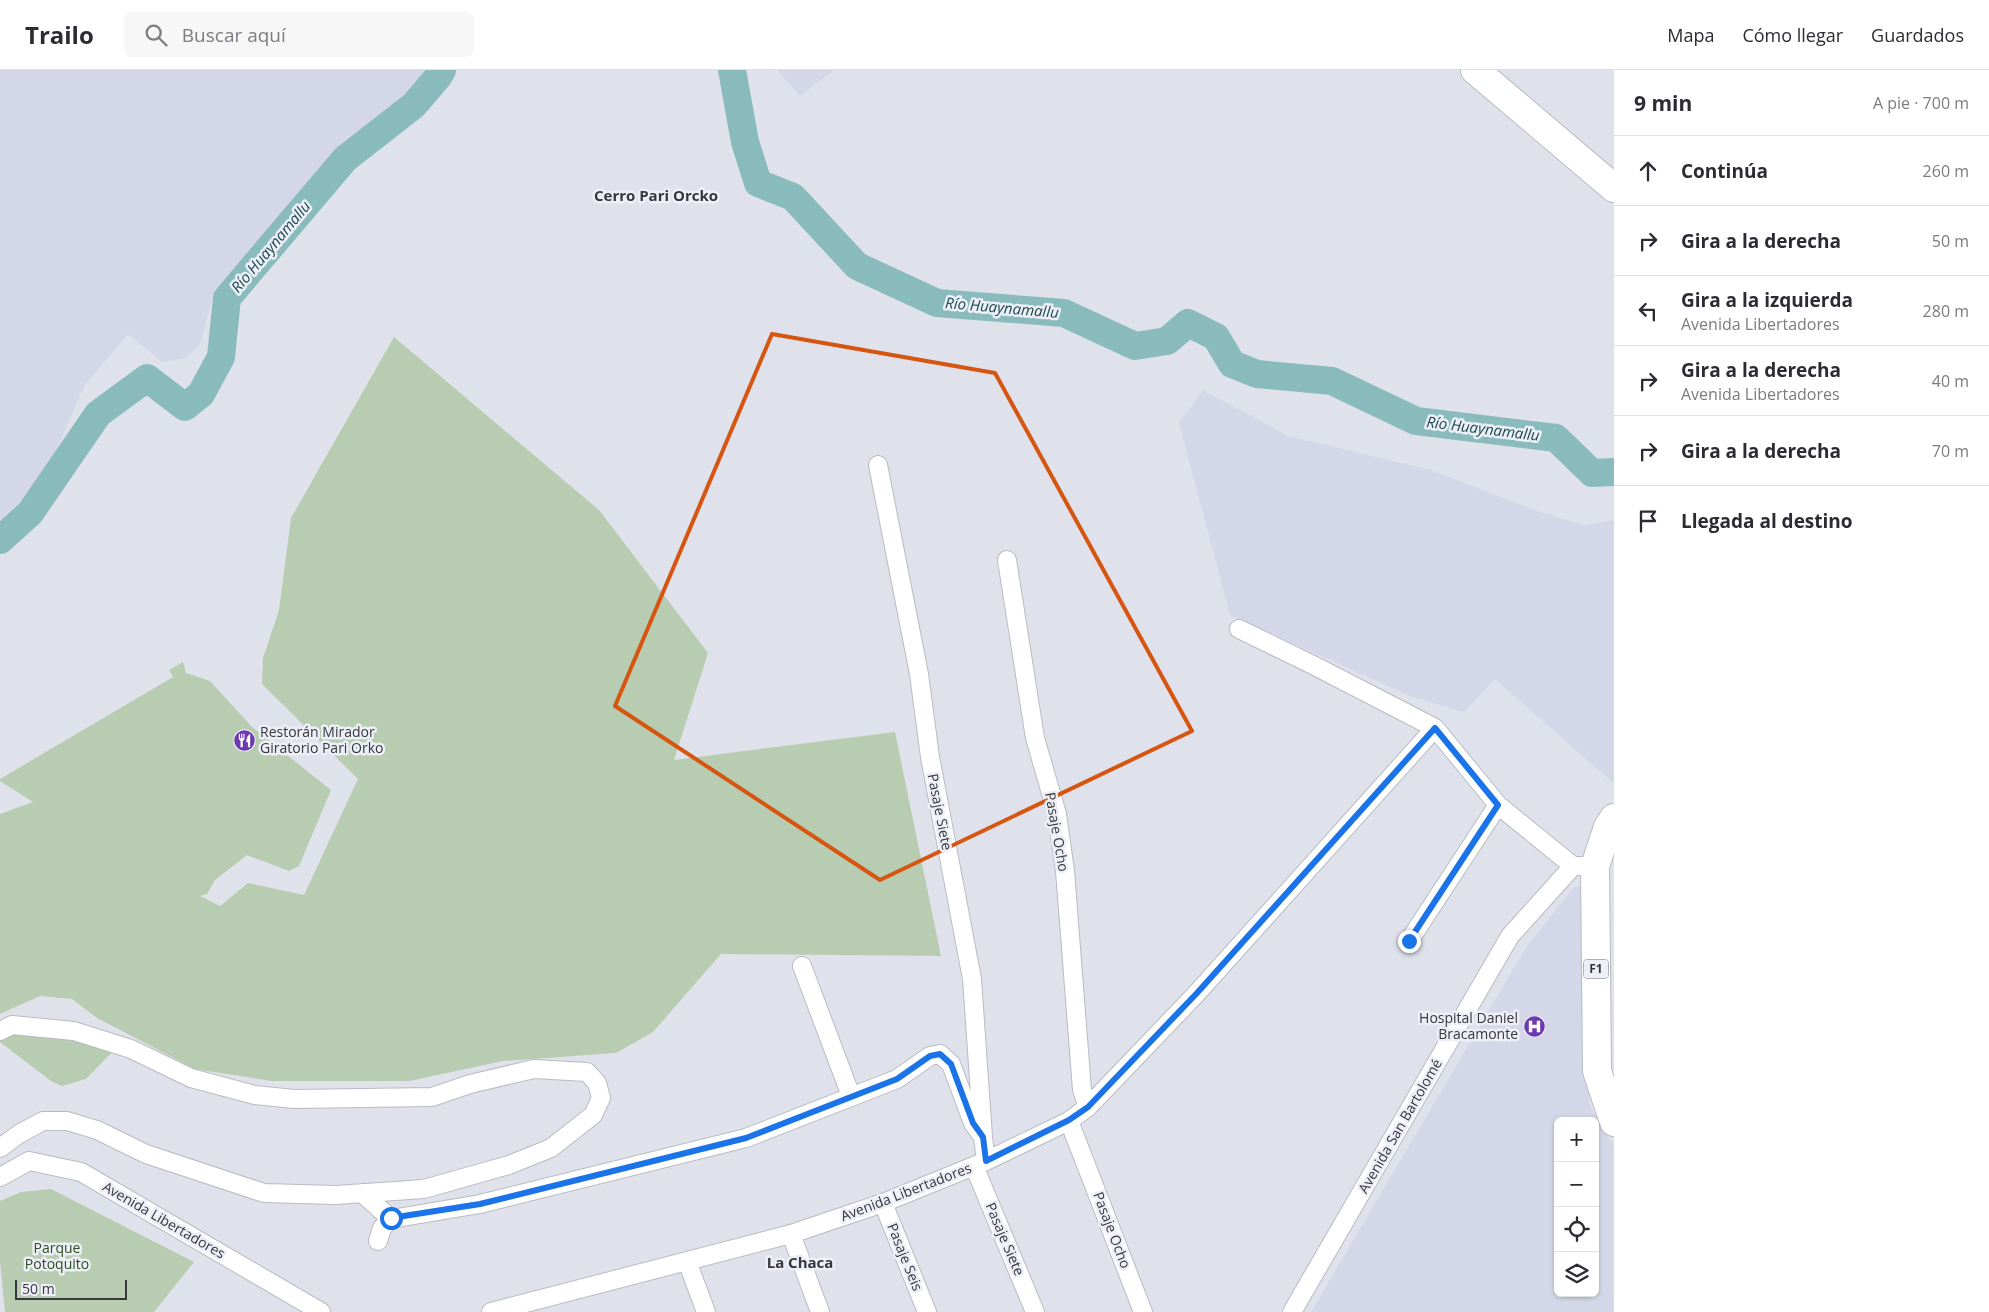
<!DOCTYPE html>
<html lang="es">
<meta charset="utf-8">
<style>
body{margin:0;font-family:"Open Sans",sans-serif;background:#f7f7f7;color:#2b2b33}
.controls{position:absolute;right:15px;bottom:15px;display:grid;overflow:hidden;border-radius:8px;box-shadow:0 1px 4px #0004}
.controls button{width:45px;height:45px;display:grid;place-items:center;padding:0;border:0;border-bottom:1px solid #e1e1e2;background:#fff;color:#2b2b33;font:25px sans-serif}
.scale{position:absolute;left:15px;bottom:12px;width:112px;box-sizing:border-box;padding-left:5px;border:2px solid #37373b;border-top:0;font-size:14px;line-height:18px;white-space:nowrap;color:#37373b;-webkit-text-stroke:4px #edeff8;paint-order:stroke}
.stop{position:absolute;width:15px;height:15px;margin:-11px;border:4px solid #1a73e8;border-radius:50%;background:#fff}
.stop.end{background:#1a73e8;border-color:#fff;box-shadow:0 1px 5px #0008}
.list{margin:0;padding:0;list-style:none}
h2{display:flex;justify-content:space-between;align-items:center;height:65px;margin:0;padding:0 20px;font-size:21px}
h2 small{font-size:16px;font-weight:400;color:#7c7c81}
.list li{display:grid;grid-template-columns:32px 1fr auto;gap:15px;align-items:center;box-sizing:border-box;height:70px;padding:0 20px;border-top:1px solid #e1e1e2}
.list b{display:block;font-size:19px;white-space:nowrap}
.list p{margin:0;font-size:16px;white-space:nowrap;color:#7c7c81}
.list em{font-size:16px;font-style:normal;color:#7c7c81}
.icon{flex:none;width:28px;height:28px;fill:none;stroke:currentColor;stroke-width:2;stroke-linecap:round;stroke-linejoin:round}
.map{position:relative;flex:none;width:1614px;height:1242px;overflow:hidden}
header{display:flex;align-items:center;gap:30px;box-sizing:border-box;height:70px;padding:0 25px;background:#fff;border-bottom:1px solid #e1e1e2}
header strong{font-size:24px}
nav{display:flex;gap:28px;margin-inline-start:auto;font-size:18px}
.search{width:350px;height:45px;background:#f7f7f7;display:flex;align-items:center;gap:12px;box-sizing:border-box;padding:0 18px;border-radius:8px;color:#7c7c81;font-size:19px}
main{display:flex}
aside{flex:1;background:#fff}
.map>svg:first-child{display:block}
.built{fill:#d4d7e7;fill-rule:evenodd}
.green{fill:#b8ccb1}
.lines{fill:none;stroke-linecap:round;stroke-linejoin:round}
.river{stroke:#8abbbc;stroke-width:28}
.minor-casing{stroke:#b9bbc3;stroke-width:20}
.trunk-casing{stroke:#b9bbc3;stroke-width:30}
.minor{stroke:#fff;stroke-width:18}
.trunk{stroke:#fff;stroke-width:28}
.route{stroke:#1a73e8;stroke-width:6}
.marked{fill:none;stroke:#d65611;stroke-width:4;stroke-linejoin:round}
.labels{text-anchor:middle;stroke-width:5;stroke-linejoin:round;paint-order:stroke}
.shield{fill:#edeff8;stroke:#6e6e74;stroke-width:1}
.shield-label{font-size:12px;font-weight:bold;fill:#37373b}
.poi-label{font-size:14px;fill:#37373b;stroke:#edeff8;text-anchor:start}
.street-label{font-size:14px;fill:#37373b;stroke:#edeff8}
.park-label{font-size:14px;fill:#2d4d1f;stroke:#edeff8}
.neighbourhood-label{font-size:15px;font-weight:bold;fill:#37373b;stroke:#edeff8}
.water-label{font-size:15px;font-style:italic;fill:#1b4849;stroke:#edeff8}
</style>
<header>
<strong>Trailo</strong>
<div class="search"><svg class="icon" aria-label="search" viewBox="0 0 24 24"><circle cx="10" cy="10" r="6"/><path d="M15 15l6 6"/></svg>Buscar aquí</div>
<nav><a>Mapa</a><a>Cómo llegar</a><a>Guardados</a></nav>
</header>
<main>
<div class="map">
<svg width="1614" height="1242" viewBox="0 0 1614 1242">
<rect width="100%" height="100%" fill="#e0e2eb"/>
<path class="built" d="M 0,0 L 431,0 L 395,38 L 354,65 L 343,78 L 215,219 L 200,274 L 186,288 L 162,292 L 128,264 L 85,315 L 46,403 L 26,436 L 0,460 Z
M 777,0 L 834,0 L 800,26 Z
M 1203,320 L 1288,366 L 1431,400 L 1537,441 L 1584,455 L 1614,450 L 1614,710 L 1612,712 L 1495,609 L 1464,642 L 1410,626 L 1230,545 L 1179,353 Z
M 1580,816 L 1585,820 L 1586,827 L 1589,1033 L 1614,1077 L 1614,1242 L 1311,1242 L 1525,879 L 1574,817 ZM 1558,1051 L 1595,1051 L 1595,1223 L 1558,1223 Z"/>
<path class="green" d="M 394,267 L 599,440 L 708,583 L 674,690 L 895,662 L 941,886 L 721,884 L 653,962 L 616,983 L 503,991 L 409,1011 L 272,1011 L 195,999 L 97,948 L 72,929 L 40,926 L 0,944 L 0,744 L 33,732 L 0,711 L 0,709 L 173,607 L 169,600 L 183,592 L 186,603 L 210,611 L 252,657 L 331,720 L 299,796 L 289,801 L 247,785 L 215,810 L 207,824 L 200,826 L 220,836 L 248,813 L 304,825 L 358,709 L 262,614 L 263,588 L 279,540 L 291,448 Z
M 0,961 L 119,975 L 86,1009 L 62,1016 L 51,1011 L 0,972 Z
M 51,1119 L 194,1192 L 154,1242 L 5,1242 L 0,1192 L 0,1131 L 21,1122 Z"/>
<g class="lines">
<path class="river" d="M 732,0 L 745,72 L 758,113 L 793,127 L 857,196 L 937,233 L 1064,243 L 1135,276 L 1167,271 L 1188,253 L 1216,267 L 1232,294 L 1257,304 L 1332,311 L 1416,351 L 1556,368 L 1592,403 L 1614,402
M 0,470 L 30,443 L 98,344 L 147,308 L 185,337 L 201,324 L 221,287 L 227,228 L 345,89 L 414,35 L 438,7 L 442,0"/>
<defs>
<path id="minor" d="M 878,395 L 919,604 L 930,687 L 972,909 L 983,1067 L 986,1091
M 1007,490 L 1035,668 L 1057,744 L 1065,801 L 1082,1020 L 1088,1037
M 1239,559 L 1315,596 L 1435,658
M 1409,871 L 1498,735
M 802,896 L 851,1026
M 0,961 L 12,955 L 74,961 L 131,979 L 191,1008 L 255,1025 L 294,1029 L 432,1027 L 470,1014 L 534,999 L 587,1002 L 597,1013 L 601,1028 L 593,1045 L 551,1078 L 509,1095 L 424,1119 L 336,1125 L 264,1123 L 146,1084 L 97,1060 L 67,1051 L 43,1051 L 19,1064 L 0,1078
M 1069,1051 L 1143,1242
M 974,1096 L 1035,1242
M 0,1107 L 29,1091 L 81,1102 L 321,1242
M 362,1123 L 391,1149
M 883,1133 L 927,1242
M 791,1164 L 820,1242
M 378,1171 L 382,1158 L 391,1149 L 480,1134 L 746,1068 L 897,1009 L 930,986 L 940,984 L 951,994 L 973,1053 L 980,1063
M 687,1191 L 706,1242
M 491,1242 L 791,1164 L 883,1133 L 986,1091 L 1069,1051 L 1088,1037 L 1197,923 L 1435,658 L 1498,735 L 1573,796
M 1292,1242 L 1510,866 L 1573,796 L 1585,796"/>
<path id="trunk" d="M 1475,0 L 1614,118
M 1614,748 L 1608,757 L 1595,796 L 1597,1001 L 1614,1052"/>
</defs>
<use href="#minor" class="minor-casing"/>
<use href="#trunk" class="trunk-casing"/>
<use href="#minor" class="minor"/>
<use href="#trunk" class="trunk"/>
</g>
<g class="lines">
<path class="route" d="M 391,1148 L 480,1134 L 746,1068 L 897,1009 L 930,986 L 940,984 L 951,994 L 973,1053 L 983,1067 L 986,1091 L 1069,1050 L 1088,1037 L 1197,923 L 1435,658 L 1498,735 L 1409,871"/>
</g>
<path class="marked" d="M 772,264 L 995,303 L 1192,661 L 880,810 L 615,636 Z"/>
<defs>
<symbol id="restaurant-disc" viewBox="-11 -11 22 22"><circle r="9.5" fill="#6c39b1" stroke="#edeff8"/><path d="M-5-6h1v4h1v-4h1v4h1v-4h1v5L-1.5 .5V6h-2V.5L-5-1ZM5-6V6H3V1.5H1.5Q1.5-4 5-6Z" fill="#fff"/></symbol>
<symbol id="hospital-disc" viewBox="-11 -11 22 22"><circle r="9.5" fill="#6c39b1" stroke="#edeff8"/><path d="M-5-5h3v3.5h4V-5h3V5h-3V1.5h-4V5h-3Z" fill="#fff"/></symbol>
</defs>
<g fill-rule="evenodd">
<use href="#restaurant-disc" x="232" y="658" width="25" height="25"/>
<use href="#hospital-disc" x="1522" y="944" width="25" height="25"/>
</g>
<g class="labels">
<rect class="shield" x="1583.5" y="889.5" width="25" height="19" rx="4"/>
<g class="shield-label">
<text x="1596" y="903">F1</text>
</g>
<g class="poi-label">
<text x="260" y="667">Restorán Mirador<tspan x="260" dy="16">Giratorio Pari Orko</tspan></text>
<text x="1518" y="953" text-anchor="end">Hospital Daniel<tspan x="1518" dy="16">Bracamonte</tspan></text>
</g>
<g class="street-label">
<text transform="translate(940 742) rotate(79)" y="5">Pasaje Siete</text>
<text transform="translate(1057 762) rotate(80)" y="5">Pasaje Ocho</text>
<text transform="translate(1400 1056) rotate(-60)" y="5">Avenida San Bartolomé</text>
<text transform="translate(906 1122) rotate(-21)" y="5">Avenida Libertadores</text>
<text transform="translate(164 1150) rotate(30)" y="5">Avenida Libertadores</text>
<text transform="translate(1112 1160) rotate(69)" y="5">Pasaje Ocho</text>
<text transform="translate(1005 1169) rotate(67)" y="5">Pasaje Siete</text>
<text transform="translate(905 1187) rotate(68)" y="5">Pasaje Seis</text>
</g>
<g class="park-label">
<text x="57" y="1183">Parque<tspan x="57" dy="16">Potoquito</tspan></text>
</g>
<g class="neighbourhood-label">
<text x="656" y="131">Cerro Pari Orcko</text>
<text x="800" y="1198">La Chaca</text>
</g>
<g class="water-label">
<text transform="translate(271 177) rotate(-50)" y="5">Río Huaynamallu</text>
<text transform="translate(1002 238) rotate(5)" y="5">Río Huaynamallu</text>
<text transform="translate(1483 359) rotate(7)" y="5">Río Huaynamallu</text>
</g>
</g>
</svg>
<div class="controls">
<button>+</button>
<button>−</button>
<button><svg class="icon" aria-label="locate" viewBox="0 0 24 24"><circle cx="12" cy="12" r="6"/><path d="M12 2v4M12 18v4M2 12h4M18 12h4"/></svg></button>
<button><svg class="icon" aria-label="layers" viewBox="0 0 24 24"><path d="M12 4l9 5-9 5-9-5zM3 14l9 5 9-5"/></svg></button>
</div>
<div class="scale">50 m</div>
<div class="stop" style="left:391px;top:1148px"></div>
<div class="stop end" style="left:1409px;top:871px"></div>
</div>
<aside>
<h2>9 min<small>A pie · 700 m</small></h2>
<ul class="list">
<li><svg class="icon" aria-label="ahead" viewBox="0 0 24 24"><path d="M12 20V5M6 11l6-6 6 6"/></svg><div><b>Continúa</b></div><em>260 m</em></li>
<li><svg class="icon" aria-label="right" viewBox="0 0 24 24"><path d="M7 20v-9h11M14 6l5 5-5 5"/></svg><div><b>Gira a la derecha</b></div><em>50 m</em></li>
<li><svg class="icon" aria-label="left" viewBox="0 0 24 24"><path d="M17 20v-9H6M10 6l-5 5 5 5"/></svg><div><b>Gira a la izquierda</b><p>Avenida Libertadores</p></div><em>280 m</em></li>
<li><svg class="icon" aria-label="right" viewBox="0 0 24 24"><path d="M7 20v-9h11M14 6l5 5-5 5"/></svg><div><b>Gira a la derecha</b><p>Avenida Libertadores</p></div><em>40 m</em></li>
<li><svg class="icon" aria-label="right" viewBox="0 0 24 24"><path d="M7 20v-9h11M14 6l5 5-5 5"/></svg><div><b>Gira a la derecha</b></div><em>70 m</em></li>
<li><svg class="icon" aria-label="arrive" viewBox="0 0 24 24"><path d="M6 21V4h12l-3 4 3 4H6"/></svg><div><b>Llegada al destino</b></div></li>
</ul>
</aside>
</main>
